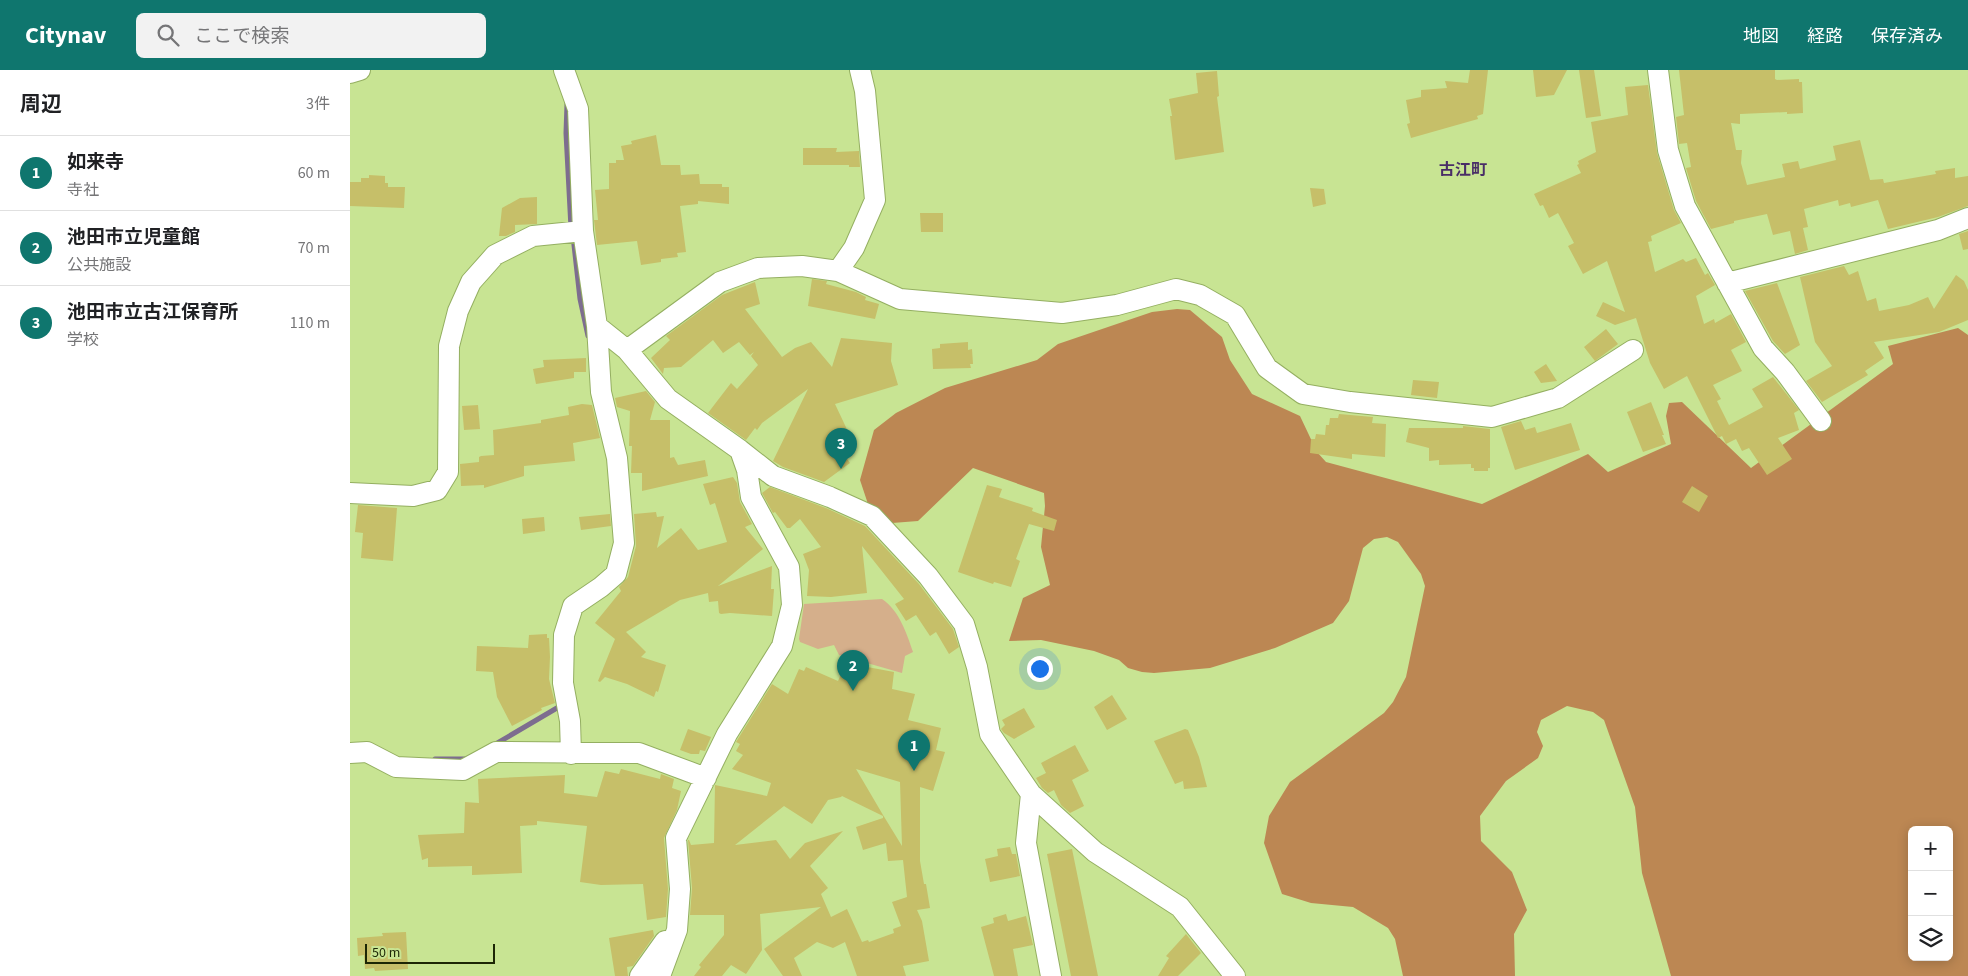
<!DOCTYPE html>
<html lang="ja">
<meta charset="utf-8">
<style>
body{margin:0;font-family:"Source Sans 3","Noto Sans JP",sans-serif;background:#f2f2f2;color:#202124}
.controls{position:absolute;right:15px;bottom:15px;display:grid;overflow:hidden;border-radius:8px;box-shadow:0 2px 12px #0003}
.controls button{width:45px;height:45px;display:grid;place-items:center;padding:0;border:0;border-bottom:1px solid #e0e0e0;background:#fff;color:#202124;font:25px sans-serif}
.scale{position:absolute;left:15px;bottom:12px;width:130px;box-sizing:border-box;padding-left:5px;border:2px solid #1c2605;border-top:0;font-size:14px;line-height:18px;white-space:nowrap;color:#1c2605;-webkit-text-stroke:4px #c8e493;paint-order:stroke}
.you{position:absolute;left:689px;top:598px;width:18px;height:18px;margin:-12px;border:4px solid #fff;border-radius:50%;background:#1a73e8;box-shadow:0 0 0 8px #1a73e833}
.badge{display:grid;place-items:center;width:32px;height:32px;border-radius:50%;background:#0f766e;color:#fff;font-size:16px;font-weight:700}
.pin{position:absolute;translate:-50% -41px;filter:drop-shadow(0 1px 2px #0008)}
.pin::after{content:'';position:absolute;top:26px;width:18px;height:15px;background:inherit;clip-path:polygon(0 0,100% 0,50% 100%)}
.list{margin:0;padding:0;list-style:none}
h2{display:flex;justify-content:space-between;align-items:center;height:65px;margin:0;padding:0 20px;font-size:21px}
h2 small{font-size:16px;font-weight:400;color:#757577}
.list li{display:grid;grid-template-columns:32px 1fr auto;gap:15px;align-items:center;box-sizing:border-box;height:75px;padding:0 20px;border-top:1px solid #e0e0e0}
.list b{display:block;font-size:19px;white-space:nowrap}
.list p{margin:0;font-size:16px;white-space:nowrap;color:#757577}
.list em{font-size:16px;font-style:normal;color:#757577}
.icon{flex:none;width:28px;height:28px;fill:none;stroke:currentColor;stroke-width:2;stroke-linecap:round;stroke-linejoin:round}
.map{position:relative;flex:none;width:1618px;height:906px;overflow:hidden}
header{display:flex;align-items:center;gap:30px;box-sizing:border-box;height:70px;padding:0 25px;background:#0f766e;color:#fff}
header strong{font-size:24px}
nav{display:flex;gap:28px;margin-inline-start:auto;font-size:18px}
.search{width:350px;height:45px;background:#f2f2f2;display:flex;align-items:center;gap:12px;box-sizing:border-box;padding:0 18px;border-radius:8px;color:#757577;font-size:19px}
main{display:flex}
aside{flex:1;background:#fff}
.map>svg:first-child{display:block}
.green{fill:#d5af8b}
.forest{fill:#bc8753;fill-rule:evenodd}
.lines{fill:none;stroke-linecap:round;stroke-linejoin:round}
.stream{stroke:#7d6d8f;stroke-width:5}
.building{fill:#c6bf69;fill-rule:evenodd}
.minor-casing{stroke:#94af61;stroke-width:22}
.minor{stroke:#fff;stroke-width:20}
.labels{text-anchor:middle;stroke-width:4;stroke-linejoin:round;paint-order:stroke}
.neighbourhood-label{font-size:16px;font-weight:bold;fill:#492d67;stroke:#c8e493}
</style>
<header>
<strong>Citynav</strong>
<div class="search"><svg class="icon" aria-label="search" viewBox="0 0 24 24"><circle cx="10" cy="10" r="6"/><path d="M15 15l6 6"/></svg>ここで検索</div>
<nav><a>地図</a><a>経路</a><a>保存済み</a></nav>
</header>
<main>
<aside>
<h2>周辺<small>3件</small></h2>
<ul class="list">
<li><span class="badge">1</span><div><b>如来寺</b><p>寺社</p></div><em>60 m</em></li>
<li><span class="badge">2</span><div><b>池田市立児童館</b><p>公共施設</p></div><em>70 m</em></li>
<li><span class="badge">3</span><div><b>池田市立古江保育所</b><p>学校</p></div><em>110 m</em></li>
</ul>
</aside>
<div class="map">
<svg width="1618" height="906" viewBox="0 0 1618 906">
<rect width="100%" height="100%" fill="#c8e493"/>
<path class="green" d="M 532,529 C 549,540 557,564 563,582 L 555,586 L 552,603 L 489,585 L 484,575 L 468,579 L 450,572 L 449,569 L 454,534 Z"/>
<path class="forest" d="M 827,239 L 840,240 L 872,267 L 880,290 L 902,324 L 950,346 L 967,382 L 976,392 L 1132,434 L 1238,384 L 1258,402 L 1321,374 L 1316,346 L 1319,333 L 1332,332 L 1401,398 L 1543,294 L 1538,276 L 1608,258 L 1618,265 L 1618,906 L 1321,906 L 1292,803 L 1285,737 L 1254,650 L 1243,642 L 1217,636 L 1191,650 L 1187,662 L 1193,676 L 1188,688 L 1156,711 L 1130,746 L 1131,771 L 1162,802 L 1177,840 L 1164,864 L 1165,906 L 1053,906 L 1045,869 L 1038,858 L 1003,837 L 961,833 L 932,824 L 914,773 L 919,746 L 940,712 L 1034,643 L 1043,632 L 1056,607 L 1075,516 L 1071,504 L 1048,472 L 1037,467 L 1024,469 L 1013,478 L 999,531 L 983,553 L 925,578 L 860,598 L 804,603 L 792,602 L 778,598 L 769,590 L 744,581 L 691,570 L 659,571 L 673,528 L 700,515 L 691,477 L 695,436 L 694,423 L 623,398 L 568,451 L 542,453 L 522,446 L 510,410 L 524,360 L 546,343 L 595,318 L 687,290 L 708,274 L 802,242 ZM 1562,760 L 1599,760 L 1599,887 L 1562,887 Z"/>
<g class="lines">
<path class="stream" d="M 217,34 L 216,63 L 221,158
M 223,166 L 230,229 L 238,266
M 144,675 L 212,635
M 85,689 L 119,689"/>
</g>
<path class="building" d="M 1120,0 L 1138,0 L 1133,44 L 1127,46 L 1128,49 L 1061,68 L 1057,54 L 1060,53 L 1056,30 L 1071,27 L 1071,20 L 1097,18 L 1095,11 L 1118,13 Z
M 1183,0 L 1217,0 L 1204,25 L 1186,27 Z
M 1229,0 L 1244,0 L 1251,46 L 1236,48 Z
M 1329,0 L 1425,0 L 1425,9 L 1427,10 L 1449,9 L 1449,12 L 1452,12 L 1453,43 L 1437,44 L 1437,42 L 1390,44 L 1390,54 L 1381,53 L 1386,80 L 1392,80 L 1391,93 L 1397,115 L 1435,107 L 1432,94 L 1448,91 L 1450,99 L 1486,90 L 1483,76 L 1510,70 L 1520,110 L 1533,109 L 1534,113 L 1586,104 L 1585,101 L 1605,98 L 1605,108 L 1618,106 L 1618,136 L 1588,147 L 1538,159 L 1528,130 L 1501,137 L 1500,133 L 1489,136 L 1488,130 L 1454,139 L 1458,157 L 1453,158 L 1458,180 L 1445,184 L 1440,161 L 1423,165 L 1417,144 L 1384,151 L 1384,153 L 1361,159 L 1346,131 L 1336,98 L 1341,97 L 1337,73 L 1329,74 L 1326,47 L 1334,45 Z
M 867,1 L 869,26 L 867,27 L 874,82 L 825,90 L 820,46 L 822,46 L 819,29 L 848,23 L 846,3 Z
M 1298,15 L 1307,83 L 1324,140 L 1331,153 L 1301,166 L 1302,171 L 1298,172 L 1305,202 L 1333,189 L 1336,192 L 1346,188 L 1355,205 L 1358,203 L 1365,215 L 1346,226 L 1354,254 L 1364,249 L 1365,253 L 1381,244 L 1396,272 L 1381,280 L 1392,301 L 1363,315 L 1371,329 L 1367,331 L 1379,355 L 1413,337 L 1402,319 L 1423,307 L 1449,340 L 1444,343 L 1449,360 L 1428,368 L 1442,389 L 1417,405 L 1399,378 L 1392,381 L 1386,369 L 1376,374 L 1372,366 L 1368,368 L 1337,306 L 1314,319 L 1300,293 L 1286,248 L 1265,255 L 1246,246 L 1253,232 L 1275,242 L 1257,191 L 1233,204 L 1218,176 L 1224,173 L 1208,143 L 1199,148 L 1193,135 L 1190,136 L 1184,124 L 1231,103 L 1227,95 L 1229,94 L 1228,91 L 1246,82 L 1241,52 L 1278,45 L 1275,17 Z
M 306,65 L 311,95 L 330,95 L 331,105 L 349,104 L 350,114 L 372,114 L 372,117 L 379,117 L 379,134 L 348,131 L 348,134 L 330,136 L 336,182 L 327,183 L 328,187 L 311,189 L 311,192 L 291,195 L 287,171 L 247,175 L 244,150 L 248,150 L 245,120 L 259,119 L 259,93 L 266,93 L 266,90 L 274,90 L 271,76 L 282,74 L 281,71 Z
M 453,78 L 487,78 L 486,82 L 509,81 L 510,97 L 499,97 L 499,95 L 453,95 Z
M 19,105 L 35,106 L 35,113 L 38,113 L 38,117 L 55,117 L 54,138 L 0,136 L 0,112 L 11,112 L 11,108 L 19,108 Z
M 960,118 L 974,119 L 976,134 L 963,137 Z
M 187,127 L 187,154 L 165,155 L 165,162 L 156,166 L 149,166 L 152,138 L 170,128 Z
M 570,143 L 593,143 L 593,162 L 571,162 Z
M 1618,161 L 1618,179 L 1613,180 L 1609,164 Z
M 1494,196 L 1499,205 L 1508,201 L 1517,231 L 1526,228 L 1529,241 L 1559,235 L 1578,227 L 1584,239 L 1606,205 L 1614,211 L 1618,220 L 1618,250 L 1589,262 L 1524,272 L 1534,288 L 1515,301 L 1518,305 L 1472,332 L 1456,311 L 1482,296 L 1465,272 L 1450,207 Z
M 462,209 L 477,211 L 476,214 L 506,222 L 516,227 L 515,230 L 529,234 L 525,249 L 458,236 Z
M 405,212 L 410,234 L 395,239 L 432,287 L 445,278 L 461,272 L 482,297 L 491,268 L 542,273 L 541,291 L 548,315 L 485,334 L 502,370 L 488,376 L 500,393 L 474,412 L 433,397 L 423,391 L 458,319 L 412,353 L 407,360 L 405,358 L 396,370 L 358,343 L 381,313 L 387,319 L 408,295 L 401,286 L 404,282 L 400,285 L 389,272 L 373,283 L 363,270 L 331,297 L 314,298 L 313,304 L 301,288 L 320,270 L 316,266 L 372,225 Z
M 1427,213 L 1450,275 L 1435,284 L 1423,271 L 1395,221 Z
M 1256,259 L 1268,274 L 1245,291 L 1234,277 Z
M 618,272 L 618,280 L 622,279 L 623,294 L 620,294 L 621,298 L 583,299 L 582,279 L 590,278 L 590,274 Z
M 236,288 L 236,302 L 224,302 L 224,308 L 186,314 L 183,299 L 194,297 L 193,290 Z
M 1196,294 L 1207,311 L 1191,313 L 1184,302 Z
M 1063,310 L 1089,312 L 1087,328 L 1061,325 Z
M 296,321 L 305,332 L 300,350 L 320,350 L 320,388 L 324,387 L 328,395 L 355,390 L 358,406 L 292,421 L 292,403 L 281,403 L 282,376 L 279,376 L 280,341 L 267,337 L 265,328 Z
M 1301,332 L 1314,365 L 1312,365 L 1316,374 L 1293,382 L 1277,342 Z
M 232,334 L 242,335 L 250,368 L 223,373 L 225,391 L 174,396 L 174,406 L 134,418 L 134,415 L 111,416 L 110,394 L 129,392 L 129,387 L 131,386 L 144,385 L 143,360 L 191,353 L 191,350 L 219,345 L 218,337 Z
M 128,335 L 130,359 L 114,360 L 112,336 Z
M 989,344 L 1023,347 L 1022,353 L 1036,354 L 1035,387 L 1002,384 L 1002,389 L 960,383 L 961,369 L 965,369 L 966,364 L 975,365 L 976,355 L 979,355 L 980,348 L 988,348 Z
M 1171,351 L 1175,360 L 1185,357 L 1187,363 L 1221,353 L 1230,380 L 1165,400 L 1151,357 Z
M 1113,356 L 1140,359 L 1140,398 L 1138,398 L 1138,401 L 1124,401 L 1124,398 L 1121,398 L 1121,394 L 1089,395 L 1089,390 L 1079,391 L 1079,378 L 1056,372 L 1059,358 L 1113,358 Z
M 383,407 L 387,413 L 390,432 L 402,454 L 395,457 L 413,479 L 368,516 L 422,496 L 421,519 L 424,519 L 422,546 L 380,543 L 371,544 L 369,543 L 368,531 L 359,532 L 358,523 L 330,530 L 276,562 L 296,582 L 291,587 L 316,595 L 308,622 L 306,621 L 304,627 L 277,614 L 255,607 L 250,612 L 248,611 L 265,569 L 245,553 L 271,521 L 269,517 L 278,507 L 286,476 L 284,444 L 306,442 L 307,447 L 314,446 L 307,478 L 331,458 L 348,480 L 377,472 L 365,433 L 360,435 L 353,414 Z
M 637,415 L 652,419 L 649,427 L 683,438 L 682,441 L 707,450 L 704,461 L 679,454 L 666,489 L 670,491 L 661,517 L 644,512 L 643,514 L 608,502 Z
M 1342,416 L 1358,426 L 1349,442 L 1332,432 Z
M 420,417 L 476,438 L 515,456 L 569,514 L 603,559 L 609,577 L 599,584 L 586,562 L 580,566 L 566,545 L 556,551 L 545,534 L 554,529 L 512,476 L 517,523 L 481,527 L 457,526 L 459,500 L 453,484 L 471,477 L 450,449 L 440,458 L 437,458 L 425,442 L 423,443 L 412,423 Z
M 8,435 L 47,438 L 43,491 L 11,488 L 13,463 L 5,462 Z
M 260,444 L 261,456 L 231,460 L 229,447 Z
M 194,447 L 195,461 L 173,464 L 172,449 Z
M 197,564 L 197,568 L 199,568 L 200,587 L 199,609 L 205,633 L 191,638 L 192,640 L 162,656 L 147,627 L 143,602 L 126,601 L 127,576 L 178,578 L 179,565 Z
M 496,593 L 544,602 L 542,619 L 565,624 L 558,650 L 591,658 L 586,680 L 595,682 L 583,721 L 570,717 L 570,791 L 574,814 L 576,814 L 580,838 L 567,840 L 572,851 L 579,891 L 553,896 L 556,906 L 507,906 L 495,872 L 483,878 L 467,872 L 444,888 L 452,906 L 433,906 L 414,879 L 471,837 L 410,844 L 412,880 L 396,904 L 381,895 L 372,906 L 344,906 L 351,897 L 349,895 L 374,865 L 374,845 L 340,845 L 342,818 L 338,770 L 339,770 L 341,775 L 364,773 L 365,715 L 417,726 L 421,713 L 382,699 L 393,685 L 386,681 L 390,674 L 386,672 L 422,614 L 438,624 L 449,599 L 454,601 L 456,597 L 488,611 ZM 506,699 L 550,712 L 552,776 L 533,745 ZM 492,726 L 533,746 L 533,748 L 506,757 L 513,780 L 536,773 L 538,791 L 553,790 L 557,827 L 542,832 L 551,856 L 543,859 L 544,863 L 519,872 L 518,870 L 512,872 L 497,839 L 481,847 L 471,824 L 478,818 L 460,796 L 493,761 L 455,773 L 440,789 L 426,770 L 385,775 L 434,736 L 462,754 L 478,730 L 491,727 Z
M 762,625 L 777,649 L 757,660 L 744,637 Z
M 674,638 L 685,657 L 664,669 L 654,663 L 651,659 L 655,655 L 652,650 Z
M 338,659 L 361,667 L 355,681 L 350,680 L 349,684 L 341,684 L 330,680 Z
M 835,659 L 838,660 L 849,687 L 857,717 L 834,719 L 833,711 L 825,714 L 804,671 Z
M 725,675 L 739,701 L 722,710 L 734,736 L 720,743 L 711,735 L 704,720 L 698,723 L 692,718 L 686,708 L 696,703 L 691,693 Z
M 271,699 L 310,709 L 311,704 L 324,709 L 322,718 L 331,721 L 327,740 L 314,768 L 318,819 L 316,847 L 297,850 L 293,814 L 251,815 L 230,812 L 237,756 L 187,751 L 187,755 L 170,756 L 172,803 L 122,805 L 122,796 L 78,797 L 78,788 L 72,790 L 68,765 L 114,763 L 115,732 L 129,733 L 128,709 L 215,705 L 214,723 L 247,727 L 255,701 L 269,704 Z
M 660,777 L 662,784 L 666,784 L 670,806 L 640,812 L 635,789 L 648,786 L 647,779 Z
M 722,779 L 748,906 L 721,906 L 697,784 Z
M 656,844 L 658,851 L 676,846 L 683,875 L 663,879 L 668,906 L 644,906 L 631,857 L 644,853 L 643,848 Z
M 303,860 L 304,866 L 283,896 L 277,897 L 278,906 L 265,906 L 259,868 Z
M 56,862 L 58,899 L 25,901 L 24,898 L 15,899 L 14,885 L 8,886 L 7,868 L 33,866 L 32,863 Z
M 836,864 L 851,883 L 828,906 L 808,906 L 819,888 L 816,886 Z"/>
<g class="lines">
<defs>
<path id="minor" d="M 214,0 L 228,39 L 233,161 L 247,256 L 251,322 L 267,388 L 274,473 L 266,504 L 251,517 L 223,536 L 214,565 L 213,613 L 220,651 L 221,684
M 1308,0 L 1318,80 L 1335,136 L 1413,278 L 1435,302 L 1471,351
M 0,3 L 10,0
M 488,201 L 504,178 L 525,130 L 515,21 L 510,0
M 1377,213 L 1588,160 L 1618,148
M 247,256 L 277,280 L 318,329 L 390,380 L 397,400 L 401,427 L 439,497 L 442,535 L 432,576 L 377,664 L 326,768 L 330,819 L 327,860 L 310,906
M 277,280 L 370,212 L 408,198 L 452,196 L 488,201 L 550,229 L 712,243 L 767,235 L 826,219 L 850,225 L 885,245 L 917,298 L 953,324 L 1000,332 L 1142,347 L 1208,328 L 1283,280
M 390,380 L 423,406 L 480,427 L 522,446 L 578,506 L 614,554 L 627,597 L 640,664 L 681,724 L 745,782 L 830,837 L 885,906
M 0,423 L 63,426 L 87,420 L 98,402 L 99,276 L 108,241 L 121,212 L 145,185 L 183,166 L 233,161
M 0,683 L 17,682 L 46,697 L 113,700 L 146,682 L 289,683 L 356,708
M 681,724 L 676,773 L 701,906
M 290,906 L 315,871"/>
</defs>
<use href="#minor" class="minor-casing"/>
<use href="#minor" class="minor"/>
</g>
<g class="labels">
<g class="neighbourhood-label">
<text x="1113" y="105">古江町</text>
</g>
</g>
</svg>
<div class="controls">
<button>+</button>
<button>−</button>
<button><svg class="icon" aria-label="layers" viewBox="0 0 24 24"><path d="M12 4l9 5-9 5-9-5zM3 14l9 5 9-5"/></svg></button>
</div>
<div class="scale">50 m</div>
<div class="you"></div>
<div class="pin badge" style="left:564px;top:701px">1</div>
<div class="pin badge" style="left:503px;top:621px">2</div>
<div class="pin badge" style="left:491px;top:399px">3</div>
</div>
</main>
